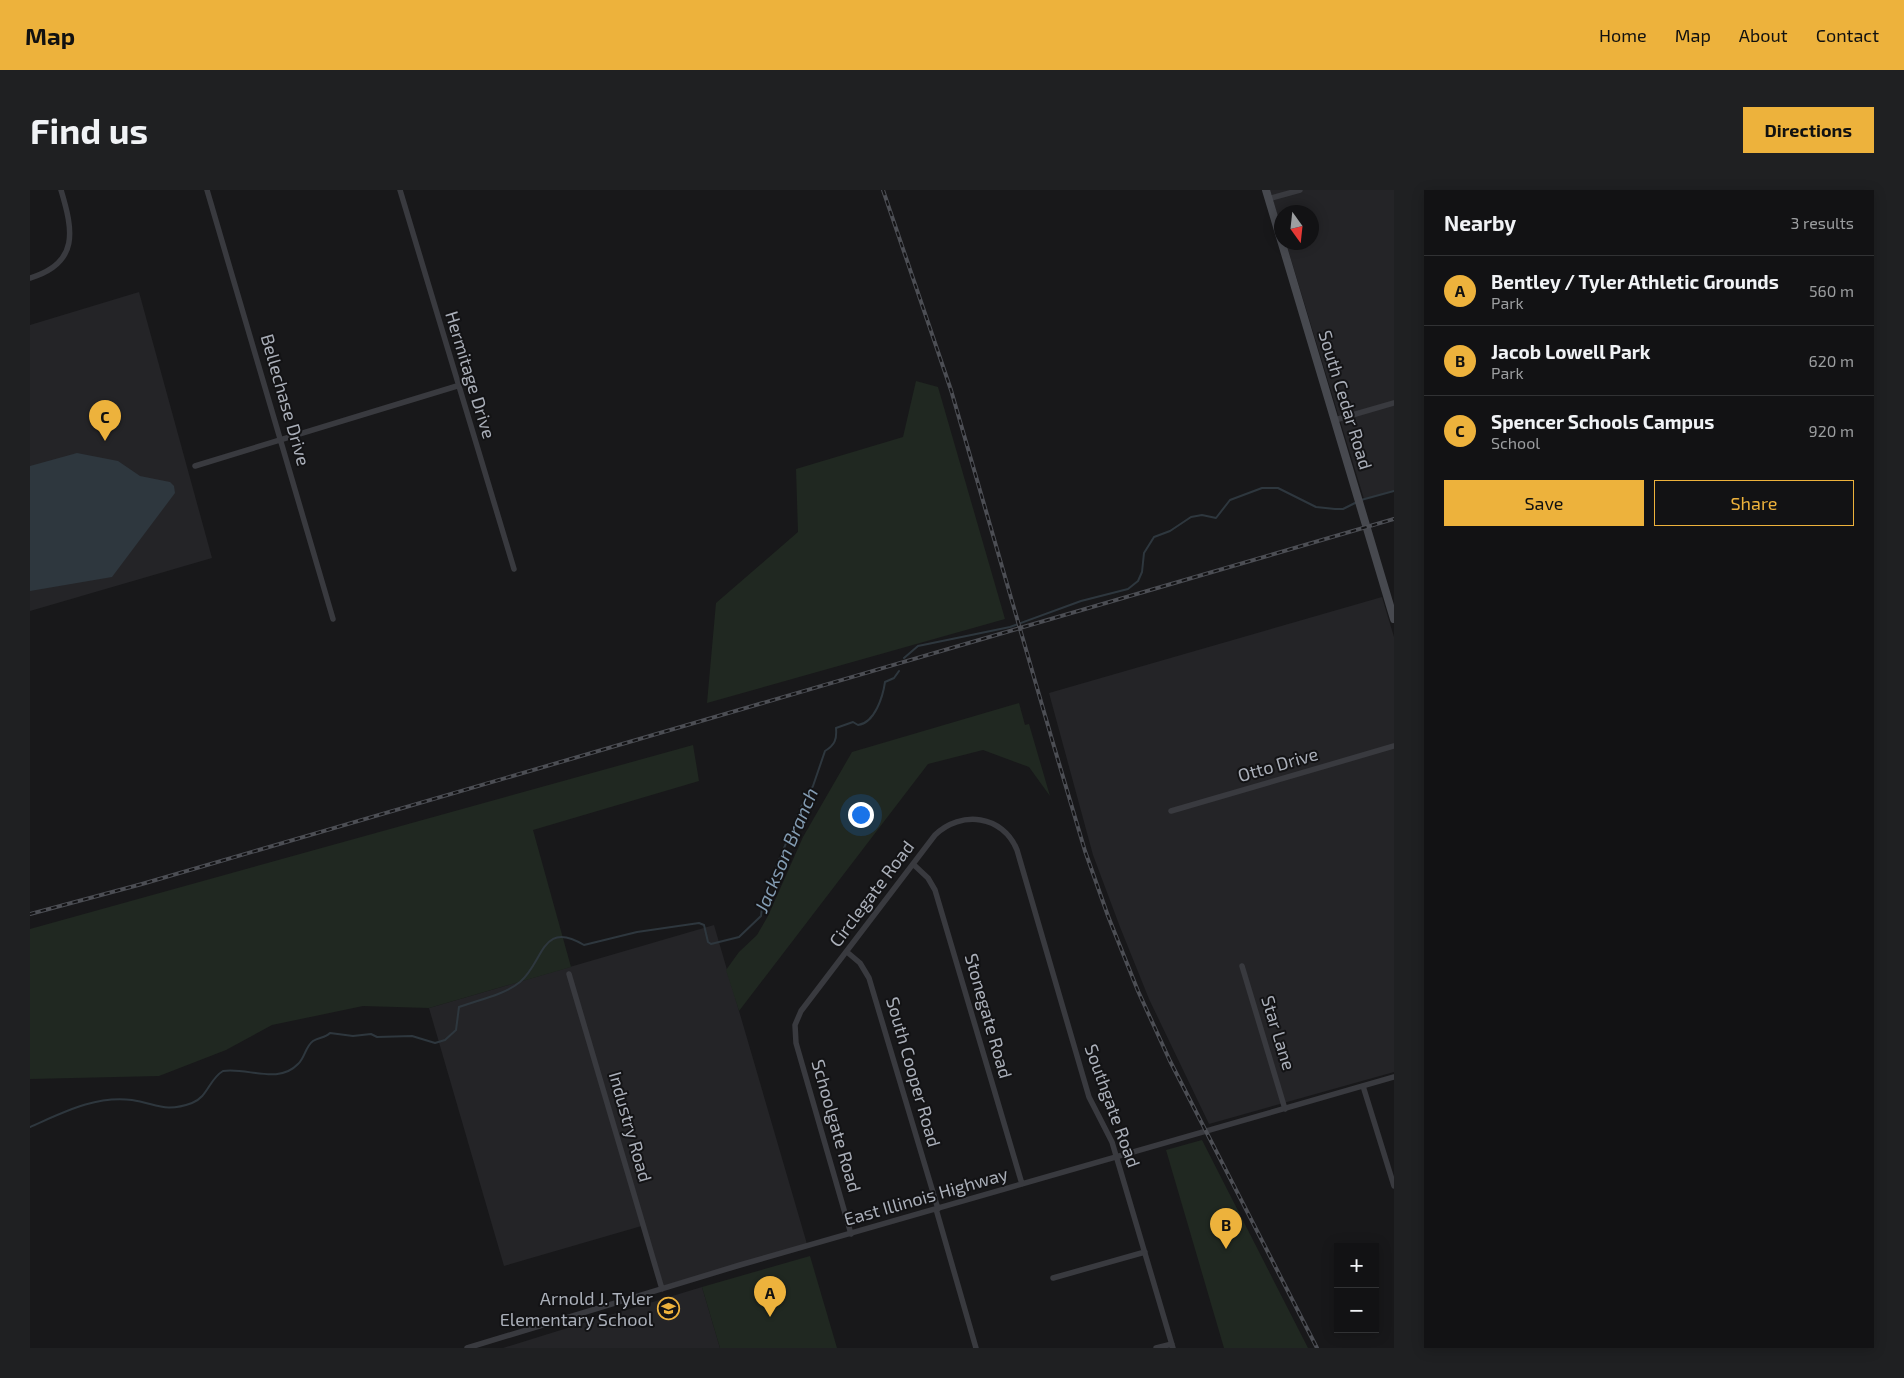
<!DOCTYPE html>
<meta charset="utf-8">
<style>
body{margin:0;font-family:"Exo 2",sans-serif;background:#1f2022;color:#f1f3f6}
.controls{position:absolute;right:15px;bottom:15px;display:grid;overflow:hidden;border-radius:0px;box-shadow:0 2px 12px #0003}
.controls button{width:45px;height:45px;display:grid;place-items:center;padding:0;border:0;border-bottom:1px solid #313234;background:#121214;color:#f1f3f6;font:25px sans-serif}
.compass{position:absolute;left:1244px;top:15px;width:45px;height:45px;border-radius:50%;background:#121214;box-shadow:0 2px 12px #0003;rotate:165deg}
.you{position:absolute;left:830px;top:624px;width:18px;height:18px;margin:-12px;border:4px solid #fff;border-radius:50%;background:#1a73e8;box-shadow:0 0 0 8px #1a73e833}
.badge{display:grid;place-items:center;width:32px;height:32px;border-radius:50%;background:#edb23c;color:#111;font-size:16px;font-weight:700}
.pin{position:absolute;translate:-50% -41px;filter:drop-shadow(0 1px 2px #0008)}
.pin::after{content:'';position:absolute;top:26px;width:18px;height:15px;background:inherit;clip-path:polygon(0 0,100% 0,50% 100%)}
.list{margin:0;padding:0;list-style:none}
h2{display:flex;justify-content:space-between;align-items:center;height:65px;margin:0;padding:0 20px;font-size:21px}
h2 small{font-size:16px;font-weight:400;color:#9c9ea0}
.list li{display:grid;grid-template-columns:32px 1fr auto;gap:15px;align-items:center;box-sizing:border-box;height:70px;padding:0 20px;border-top:1px solid #313234}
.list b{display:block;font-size:19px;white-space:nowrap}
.list p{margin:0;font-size:16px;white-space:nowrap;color:#9c9ea0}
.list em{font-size:16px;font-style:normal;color:#9c9ea0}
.actions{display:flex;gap:10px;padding:15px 20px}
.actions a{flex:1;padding:11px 0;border:1px solid #edb23c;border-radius:0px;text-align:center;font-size:18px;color:#edb23c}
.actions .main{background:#edb23c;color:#111}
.map{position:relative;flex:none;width:1364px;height:1158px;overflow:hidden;border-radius:0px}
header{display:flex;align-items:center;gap:30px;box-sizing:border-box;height:70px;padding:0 25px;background:#edb23c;color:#111}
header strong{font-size:24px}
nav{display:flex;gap:28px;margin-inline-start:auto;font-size:18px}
.intro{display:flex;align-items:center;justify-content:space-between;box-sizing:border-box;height:120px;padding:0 30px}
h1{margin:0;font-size:35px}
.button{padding:12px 22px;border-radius:0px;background:#edb23c;color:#111;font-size:18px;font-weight:700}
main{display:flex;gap:30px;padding:0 30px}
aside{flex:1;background:#121214;border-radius:0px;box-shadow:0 2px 12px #0003}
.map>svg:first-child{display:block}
.built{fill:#242427}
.green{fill:#202821}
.water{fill:#2e373e}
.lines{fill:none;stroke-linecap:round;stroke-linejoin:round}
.stream{stroke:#2e373e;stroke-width:2}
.minor{stroke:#393a3f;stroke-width:5.5}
.secondary{stroke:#47494f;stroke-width:8}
.rail-casing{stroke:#4c4e54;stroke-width:4}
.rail{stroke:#131315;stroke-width:2;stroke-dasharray:5.5;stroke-linecap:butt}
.labels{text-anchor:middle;stroke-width:4;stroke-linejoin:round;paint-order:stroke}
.street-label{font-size:18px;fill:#aaafb9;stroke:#131315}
.poi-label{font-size:18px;fill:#aaafb9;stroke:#131315;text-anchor:end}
.water-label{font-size:19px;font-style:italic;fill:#839cb3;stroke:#131315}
</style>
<header>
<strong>Map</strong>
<nav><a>Home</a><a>Map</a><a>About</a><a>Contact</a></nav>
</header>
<div class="intro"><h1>Find us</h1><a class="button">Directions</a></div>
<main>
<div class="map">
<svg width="1364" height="1158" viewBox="0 0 1364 1158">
<rect width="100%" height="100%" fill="#18181a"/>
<path class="built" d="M 1240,0 L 1364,0 L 1364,301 L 1334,309 L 1256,53 L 1282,52 L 1282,22 L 1252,22 L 1251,37 Z
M 109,102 L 182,368 L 0,421 L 0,135 Z
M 1352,407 L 1364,447 L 1364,882 L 1179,934 L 1119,809 L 1090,737 L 1063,665 L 1019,503 Z
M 684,735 L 777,1054 L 633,1096 L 615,1035 L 474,1076 L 399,818 Z
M 672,1097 L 690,1158 L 473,1158 L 547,1135 Z"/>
<path class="green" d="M 886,191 L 908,197 L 975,429 L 677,513 L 686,413 L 768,342 L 766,279 L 873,247 Z
M 989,513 L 995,535 L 999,534 L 1020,606 L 999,577 L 953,560 L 898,574 L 709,821 L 696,780 L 709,762 L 727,745 L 738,726 L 773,647 L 822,562 Z
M 663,555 L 669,591 L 503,640 L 541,777 L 399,818 L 333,816 L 242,835 L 196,860 L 129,886 L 0,889 L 0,739 Z
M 1172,950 L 1278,1158 L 1194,1158 L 1136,960 Z
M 780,1066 L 807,1158 L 690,1158 L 672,1097 Z"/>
<path class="water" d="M 47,263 L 88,271 L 110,286 L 140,292 L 144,296 L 145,303 L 82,387 L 0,401 L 0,276 Z"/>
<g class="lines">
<path class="stream" d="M 1331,310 L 1364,301
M 874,468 L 888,456 L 980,437 L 1051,411 L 1098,399 L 1108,391 L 1112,382 L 1114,363 L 1124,347 L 1140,341 L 1161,327 L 1172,325 L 1186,328 L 1200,310 L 1232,298 L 1248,298 L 1286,317 L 1305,319 L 1313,319 L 1327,312
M 0,937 C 32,923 66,905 102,910 C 127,914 135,923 162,913 C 178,907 179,889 193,881 C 217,877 248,895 268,874 C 275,868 275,857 283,851 C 289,847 295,848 300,843 L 323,846 L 341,844 L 347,847 L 382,846 L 405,853 L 415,850 L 426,840 L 429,817 C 448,810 474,805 490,792 C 514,772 511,729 554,755 L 607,742 L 669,733 L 674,735 L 678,752 L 681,754 L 709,747 L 731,726 L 733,709 L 771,617 L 783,596 L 795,561 C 805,555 807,549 806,538 L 823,532 L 828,535 C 845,533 853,506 855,492 L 864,488 L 869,481"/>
<path class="minor" d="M 177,0 L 303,429
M 370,0 L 484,379
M 1238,9 L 1270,0
M 0,88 C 50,73 43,40 31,0
M 1305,230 L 1364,213
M 165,276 L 427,196
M 1141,621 L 1364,556
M 883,674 L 898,688 L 905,700 L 992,994
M 817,762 L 830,773 L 839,788 L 908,1019
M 1212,776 L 1255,919
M 539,784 L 632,1099
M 1333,896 L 1364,996
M 906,1019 L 946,1158
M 821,1044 L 766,853 L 765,835 L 771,821 L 905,645 C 931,620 973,625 987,660 L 1059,907 L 1082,952 L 1143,1158
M 1023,1088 L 1115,1062
M 437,1158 L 710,1075 L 1364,887
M 1126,1158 L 1142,1154"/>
<path class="secondary" d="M 1236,0 L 1364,429"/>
<defs>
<path id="rail" d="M 853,0 L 921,200 L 1023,553 L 1055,661 L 1078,726 L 1108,801 L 1140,871 L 1287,1158
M 0,724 L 112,694 L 1364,329"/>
</defs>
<use href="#rail" class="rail-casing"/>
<use href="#rail" class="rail"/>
</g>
<defs>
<symbol id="school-ring" viewBox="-11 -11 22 22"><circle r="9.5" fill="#131315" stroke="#edb23c" stroke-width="1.5"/><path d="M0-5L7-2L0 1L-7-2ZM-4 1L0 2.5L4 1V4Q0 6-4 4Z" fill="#edb23c"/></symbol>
</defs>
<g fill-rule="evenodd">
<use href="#school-ring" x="626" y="1106" width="25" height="25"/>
</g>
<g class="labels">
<g class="street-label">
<text transform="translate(440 185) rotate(73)" y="6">Hermitage Drive</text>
<text transform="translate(255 210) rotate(74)" y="6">Bellechase Drive</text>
<text transform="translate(1315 210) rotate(73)" y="6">South Cedar Road</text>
<text transform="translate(1248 575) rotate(-16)" y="6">Otto Drive</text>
<text transform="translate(842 704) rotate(-53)" y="6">Circlegate Road</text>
<text transform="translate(958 826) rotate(74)" y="6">Stonegate Road</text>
<text transform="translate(1248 843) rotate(73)" y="6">Star Lane</text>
<text transform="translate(883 882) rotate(74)" y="6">South Cooper Road</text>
<text transform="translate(1082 916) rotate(70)" y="6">Southgate Road</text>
<text transform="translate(806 936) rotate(74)" y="6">Schoolgate Road</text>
<text transform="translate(600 937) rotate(74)" y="6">Industry Road</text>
<text transform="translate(896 1007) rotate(-16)" y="6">East Illinois Highway</text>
</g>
<g class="poi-label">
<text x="623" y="1115">Arnold J. Tyler<tspan x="623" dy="21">Elementary School</tspan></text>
</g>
<g class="water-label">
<text transform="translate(756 660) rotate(-67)" y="7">Jackson Branch</text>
</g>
</g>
</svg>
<div class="controls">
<button>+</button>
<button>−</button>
</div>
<svg class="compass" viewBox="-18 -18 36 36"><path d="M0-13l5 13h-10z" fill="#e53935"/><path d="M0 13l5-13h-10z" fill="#9c9ea0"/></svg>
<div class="you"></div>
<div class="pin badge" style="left:740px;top:1127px">A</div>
<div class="pin badge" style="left:1196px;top:1059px">B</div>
<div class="pin badge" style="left:75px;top:251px">C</div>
</div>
<aside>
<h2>Nearby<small>3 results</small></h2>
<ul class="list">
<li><span class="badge">A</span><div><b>Bentley / Tyler Athletic Grounds</b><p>Park</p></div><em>560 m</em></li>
<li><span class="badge">B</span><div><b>Jacob Lowell Park</b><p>Park</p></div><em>620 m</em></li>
<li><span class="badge">C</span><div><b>Spencer Schools Campus</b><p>School</p></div><em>920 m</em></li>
</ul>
<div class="actions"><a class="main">Save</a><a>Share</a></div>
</aside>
</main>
